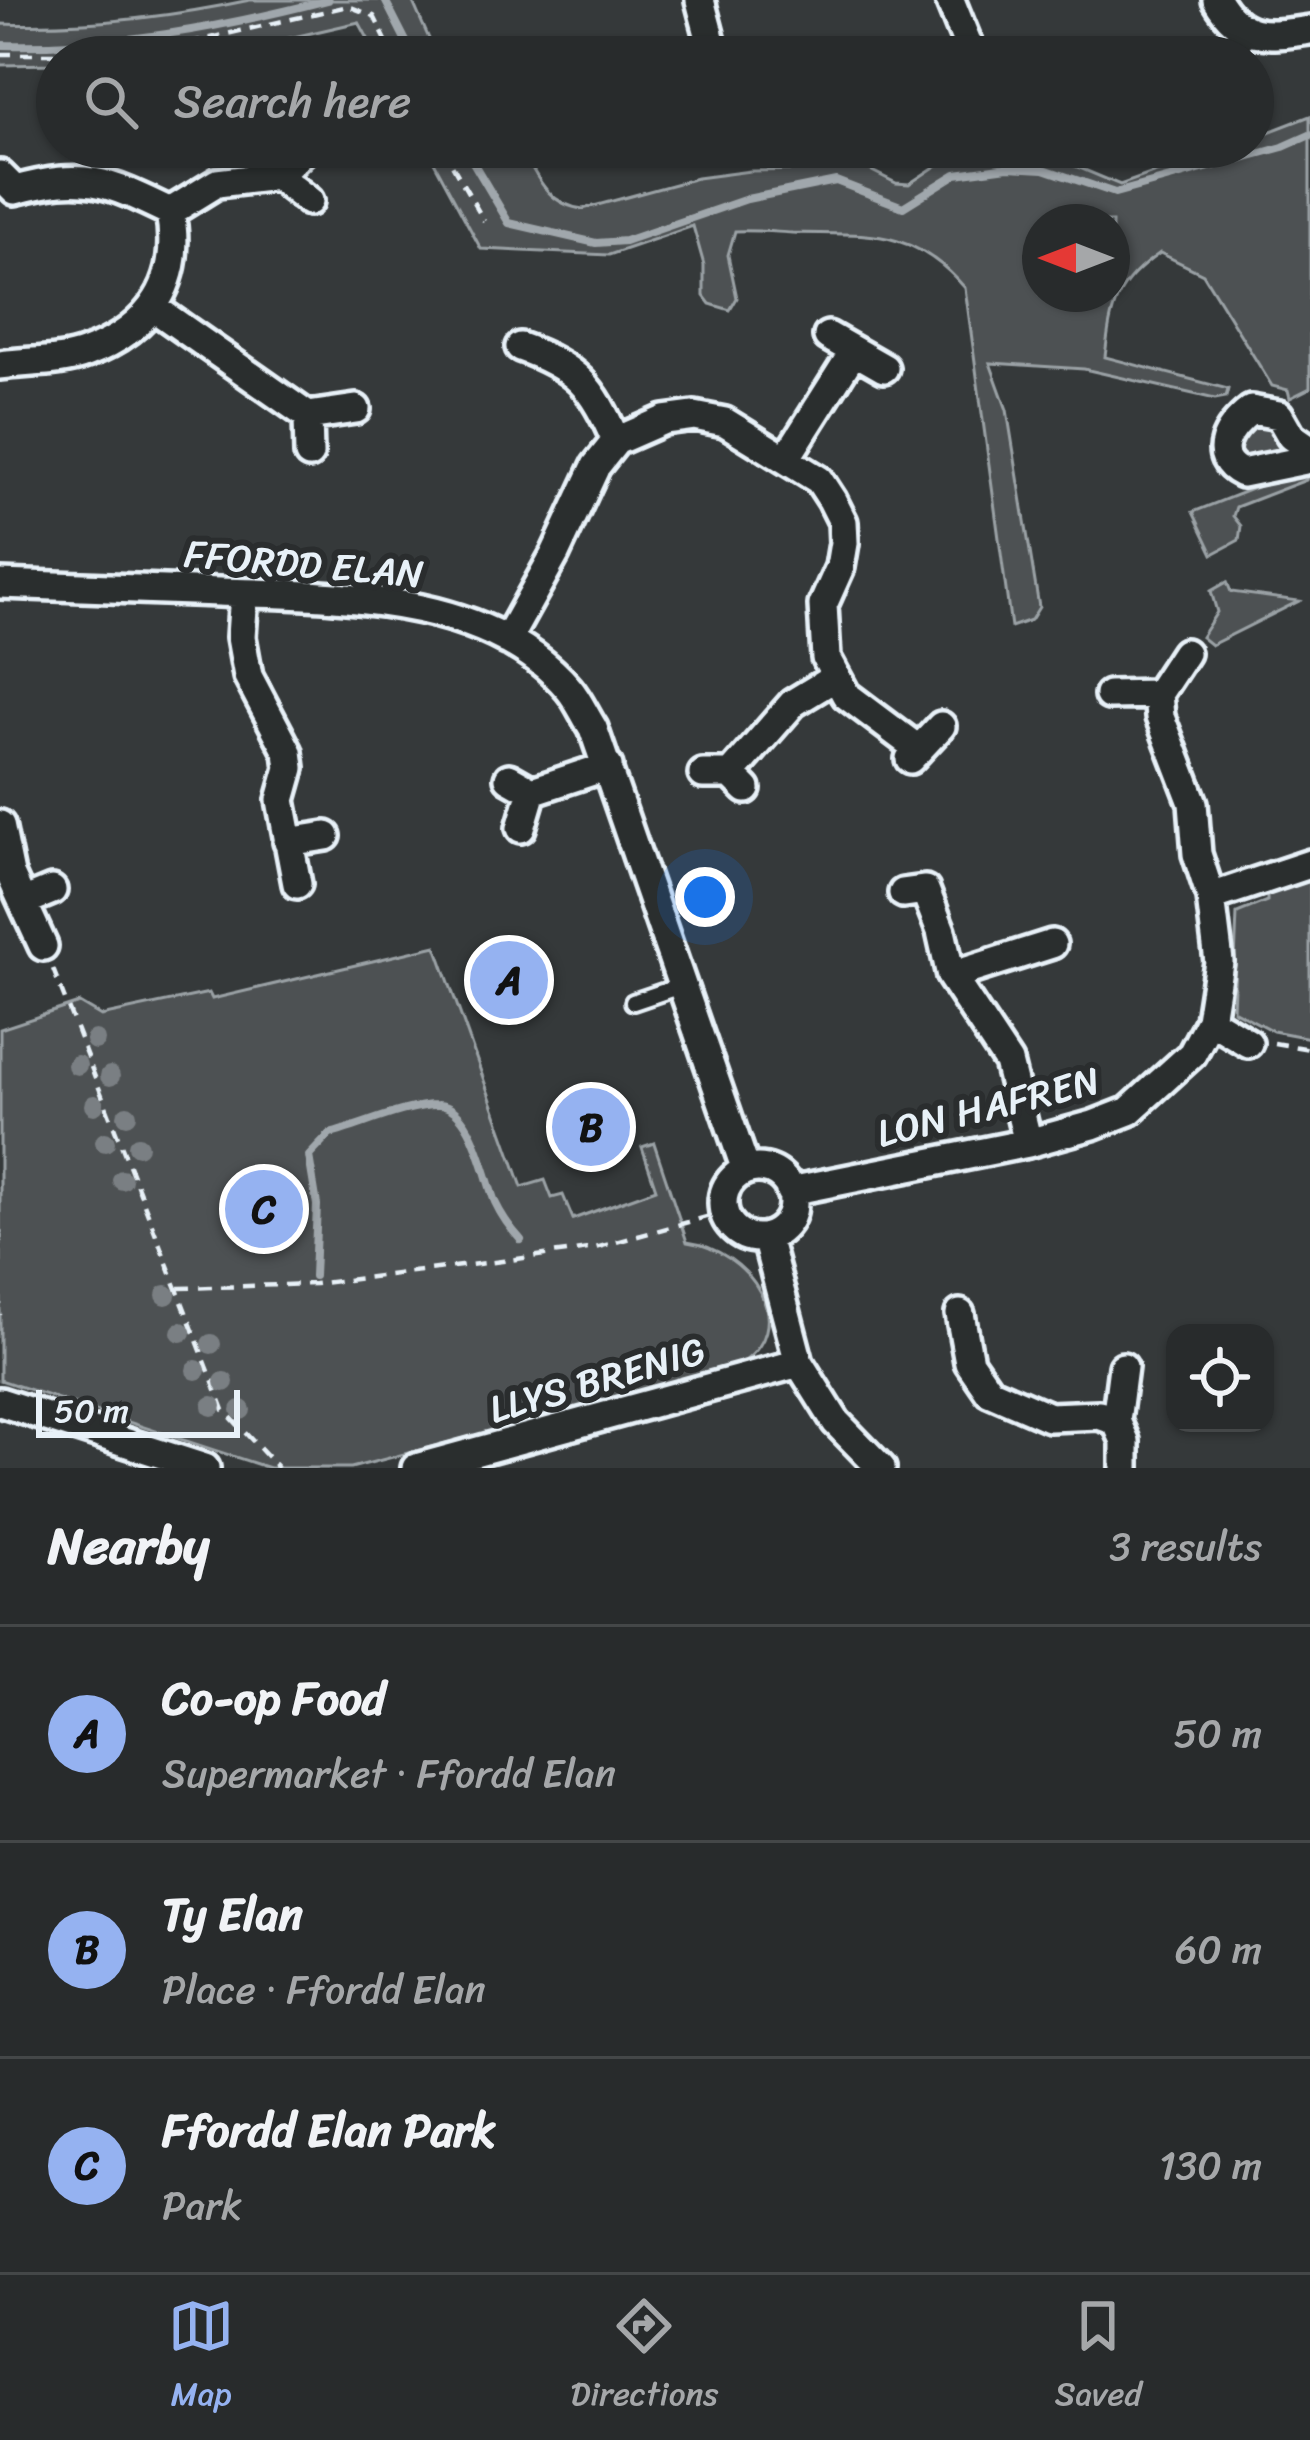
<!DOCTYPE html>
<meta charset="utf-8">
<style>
body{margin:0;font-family:Sriracha,sans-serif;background:#303334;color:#f1f3f6}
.controls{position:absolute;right:36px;bottom:36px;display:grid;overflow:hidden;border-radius:24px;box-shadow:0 3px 9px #0004}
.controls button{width:108px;height:108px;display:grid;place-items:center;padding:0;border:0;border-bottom:3px solid #444748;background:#282b2c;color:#f1f3f6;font:60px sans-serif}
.compass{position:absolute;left:1022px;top:204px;width:108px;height:108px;border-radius:50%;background:#282b2c;box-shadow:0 3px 9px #0004;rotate:270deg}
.scale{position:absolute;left:36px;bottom:30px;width:204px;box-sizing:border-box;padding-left:12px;border:6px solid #e8f1f8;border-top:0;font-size:33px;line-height:42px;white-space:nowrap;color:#e8f1f8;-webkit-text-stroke:9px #2a2d2e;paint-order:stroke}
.you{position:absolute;left:705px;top:897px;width:42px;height:42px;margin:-30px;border:9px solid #fff;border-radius:50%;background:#1a73e8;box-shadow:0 0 0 18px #1a73e833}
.badge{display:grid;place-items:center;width:78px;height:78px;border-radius:50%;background:#95b2f1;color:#111;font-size:39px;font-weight:700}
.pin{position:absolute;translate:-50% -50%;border:6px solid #fff;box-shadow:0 3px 12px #0006}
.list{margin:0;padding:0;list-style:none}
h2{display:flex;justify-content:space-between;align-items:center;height:156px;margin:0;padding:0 48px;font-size:51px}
h2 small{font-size:39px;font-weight:400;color:#a5a7a9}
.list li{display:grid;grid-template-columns:78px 1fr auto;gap:36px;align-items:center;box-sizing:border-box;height:216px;padding:0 48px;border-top:3px solid #444748}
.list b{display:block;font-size:45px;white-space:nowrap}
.list p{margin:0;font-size:39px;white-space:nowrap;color:#a5a7a9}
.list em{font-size:39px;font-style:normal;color:#a5a7a9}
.icon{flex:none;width:66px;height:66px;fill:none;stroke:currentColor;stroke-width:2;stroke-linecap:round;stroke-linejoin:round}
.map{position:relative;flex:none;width:1310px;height:1468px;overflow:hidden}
.search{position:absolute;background:#282b2c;box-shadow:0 3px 9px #0004;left:36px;right:36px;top:36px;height:132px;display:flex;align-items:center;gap:30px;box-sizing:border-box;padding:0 42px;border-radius:66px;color:#a5a7a9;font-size:45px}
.sheet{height:804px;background:#282b2c}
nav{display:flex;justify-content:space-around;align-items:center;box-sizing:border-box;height:168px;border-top:3px solid #444748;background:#282b2c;font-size:33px;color:#a5a7a9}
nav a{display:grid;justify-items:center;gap:6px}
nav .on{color:#95b2f1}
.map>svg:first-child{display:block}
.green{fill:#4d5152;stroke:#9aa1a5;stroke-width:3;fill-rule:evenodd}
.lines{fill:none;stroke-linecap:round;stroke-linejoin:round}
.stream{stroke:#a0a7ac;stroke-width:8}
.service-casing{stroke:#e8f1f8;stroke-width:22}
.minor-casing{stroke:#e8f1f8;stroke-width:36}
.path{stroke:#e8f1f8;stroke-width:4.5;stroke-dasharray:12 9;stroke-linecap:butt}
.service{stroke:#2a2d2e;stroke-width:14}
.minor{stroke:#2a2d2e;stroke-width:27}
.tree{fill:#7a7f83}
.labels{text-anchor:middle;stroke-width:12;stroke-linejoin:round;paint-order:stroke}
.street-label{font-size:39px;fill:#e8f1f8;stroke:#2a2d2e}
</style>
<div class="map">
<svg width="1310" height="1468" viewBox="0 0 1310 1468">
<rect width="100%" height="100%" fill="#35393a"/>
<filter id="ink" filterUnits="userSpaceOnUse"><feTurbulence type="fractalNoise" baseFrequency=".00833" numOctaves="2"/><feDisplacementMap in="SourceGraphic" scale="24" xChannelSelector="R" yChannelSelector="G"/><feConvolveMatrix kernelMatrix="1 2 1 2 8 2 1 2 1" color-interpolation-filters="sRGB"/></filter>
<g filter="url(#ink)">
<path class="green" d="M 250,0 L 412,0 L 437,57 L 378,57 L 359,22 L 233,51 L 186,57 L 57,57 L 57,64 L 0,65 L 0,24 C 86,27 166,18 250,0 Z
M 1310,116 L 1310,388 L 1290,398 L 1288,390 L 1272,386 L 1203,274 L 1160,253 C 1115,284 1111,305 1105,357 L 1228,389 L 1226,397 L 1215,399 L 1084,369 L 990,363 L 1007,410 L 1039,607 L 1031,620 L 1011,627 L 965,288 C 912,226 866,235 792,233 C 773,232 754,230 735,231 L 728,255 L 737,298 L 730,310 L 710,304 L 704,296 L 704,265 L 693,226 L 609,255 L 481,249 L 426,147 L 501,147 L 523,152 C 538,179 549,205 583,209 L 697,178 L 750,171 L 868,169 L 896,183 L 909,184 L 939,164 L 1001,156 L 1031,156 L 1068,163 L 1120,185 L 1225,147 L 1253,147 L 1253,138 ZM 1040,222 L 1112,222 L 1112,294 L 1040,294 Z
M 1258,421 L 1269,424 L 1288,450 L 1271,457 L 1241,460 L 1240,437 Z
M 1310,471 L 1306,480 L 1236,507 L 1233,516 L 1241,526 L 1239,540 L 1213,554 L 1193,512 L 1290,474 Z
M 1227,582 L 1231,592 L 1299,601 L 1211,645 L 1201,637 L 1217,612 L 1211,591 Z
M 1310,879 L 1310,1038 L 1273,1031 L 1233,1010 L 1237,913 L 1267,901 L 1267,890 Z
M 436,946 L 522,1187 L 545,1180 L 552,1198 L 563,1195 L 573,1219 L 656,1189 L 642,1147 L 654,1143 L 687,1242 C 749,1250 804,1327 736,1367 L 351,1468 L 269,1468 L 0,1380 L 0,1029 L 79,1003 L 101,1016 L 209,993 L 212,999 Z"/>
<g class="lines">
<path class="stream" d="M 385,0 L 414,57
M 0,45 C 112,48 220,28 328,0
M 464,147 L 509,223 L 596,243 L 625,241 L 747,199 L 836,181 L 903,207 L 956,174 L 1008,167 L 1044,169 L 1115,193 L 1283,147 L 1310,135
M 314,1276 L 317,1205 L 309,1156 L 330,1134 C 361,1126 406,1105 437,1105 C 472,1104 484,1174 495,1202 C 502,1217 510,1228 521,1240"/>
<defs>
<path id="service" d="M 633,1002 L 683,985"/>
<path id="minor" d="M 700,0 L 715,57
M 950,0 L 973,57
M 1217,0 C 1241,41 1267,36 1310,30
M 1228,57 L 1244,31
M 0,175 L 15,190 C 85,171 106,181 170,212
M 277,176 L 309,201
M 170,212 L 217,183 L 277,176 L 307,147
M 154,308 L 308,416 L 309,454
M 828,336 L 884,368
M 520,347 C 576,367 593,386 616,441
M 0,365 C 27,361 61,363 86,353 C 151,329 183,281 170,212
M 308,416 L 356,409
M 1310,449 L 1291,436 L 1279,415 L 1251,410 C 1229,427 1208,456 1242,473 L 1310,459
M 787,457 L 854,351
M 0,584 C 73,586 146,589 219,592 C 333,596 488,593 569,689 C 579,701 585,716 593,728 L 746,1170
M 244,593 L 241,637 L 248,676 L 288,752 L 290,768 L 281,800 L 297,884
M 507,640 L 555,554 L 596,466 L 616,441 L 664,420 L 694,416 L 725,422 L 819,480 L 832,500 L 843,522 L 844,543 L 840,567 L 823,605 L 826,658 L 846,695 L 918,749
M 1109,695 L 1158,694
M 910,759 L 941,726
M 703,774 L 731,774 L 746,789
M 731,774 L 793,703 L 834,678
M 509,778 L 532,791 L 608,766
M 0,825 L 10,874 L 43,946
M 521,828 L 532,791
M 288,842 L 326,836
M 903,893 L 925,890 L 941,931 L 951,976 L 1008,1062 L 1028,1143
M 1211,897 L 1310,864
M 23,902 L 52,890
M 951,976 L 1052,944
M 1210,1020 L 1248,1043
M723 1203a35 35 0 1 1 70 0a35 35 0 1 1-70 0Z
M 790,1191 L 1028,1143 L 1093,1125 L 1129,1111 L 1192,1054 L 1210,1020 L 1219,962 L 1211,897 L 1197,854 L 1193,803 L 1160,717 L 1158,694 L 1185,653
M 766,1237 L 799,1363 L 836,1422 L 881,1468
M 960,1314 L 969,1362 L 989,1391 L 1049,1417 L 1099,1415 L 1116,1421
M 0,1402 L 205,1468
M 1116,1421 L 1123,1367
M 1116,1421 L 1125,1441 L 1125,1468
M 416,1468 L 799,1363"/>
</defs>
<use href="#service" class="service-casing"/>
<use href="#minor" class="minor-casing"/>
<path class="path" d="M 0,54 L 98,54 L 175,46 L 348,6 L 374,16 L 394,57
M 442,147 L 484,221
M 53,969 L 224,1410 L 278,1468
M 1274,1043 L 1310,1049
M 0,1230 L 0,1315
M 179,1288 L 314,1284 L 502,1261 L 595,1248 L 724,1212"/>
<use href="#service" class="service"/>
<use href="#minor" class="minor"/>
</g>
<g class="tree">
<circle cx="95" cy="1040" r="10"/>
<circle cx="77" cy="1065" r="10"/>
<circle cx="110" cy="1076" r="10"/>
<circle cx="94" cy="1105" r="10"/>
<circle cx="127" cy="1115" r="10"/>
<circle cx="105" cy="1142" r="10"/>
<circle cx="138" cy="1146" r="10"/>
<circle cx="122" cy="1180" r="10"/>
<circle cx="166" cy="1295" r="10"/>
<circle cx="181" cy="1332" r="10"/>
<circle cx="211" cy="1344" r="10"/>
<circle cx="196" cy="1370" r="10"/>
<circle cx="224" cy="1382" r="10"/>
<circle cx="212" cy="1406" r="10"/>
<circle cx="241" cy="1410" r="10"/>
</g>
</g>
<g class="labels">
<g class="street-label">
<text transform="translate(304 563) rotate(5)" y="14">FFORDD ELAN</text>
<text transform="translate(988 1106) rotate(-14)" y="14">LON HAFREN</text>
<text transform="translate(597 1379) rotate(-16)" y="14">LLYS BRENIG</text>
</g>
</g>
</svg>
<div class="controls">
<button><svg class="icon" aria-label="locate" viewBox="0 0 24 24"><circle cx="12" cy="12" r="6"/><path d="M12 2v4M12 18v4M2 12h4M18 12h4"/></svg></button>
</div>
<svg class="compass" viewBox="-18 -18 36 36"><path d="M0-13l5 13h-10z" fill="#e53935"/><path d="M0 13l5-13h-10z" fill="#a5a7a9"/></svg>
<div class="scale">50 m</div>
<div class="you"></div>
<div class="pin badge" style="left:509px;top:980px">A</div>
<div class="pin badge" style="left:591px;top:1127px">B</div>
<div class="pin badge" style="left:264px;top:1209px">C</div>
<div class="search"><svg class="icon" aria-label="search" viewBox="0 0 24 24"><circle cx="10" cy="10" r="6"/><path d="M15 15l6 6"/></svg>Search here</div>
</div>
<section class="sheet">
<h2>Nearby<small>3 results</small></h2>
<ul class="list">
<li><span class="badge">A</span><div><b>Co-op Food</b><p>Supermarket · Ffordd Elan</p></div><em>50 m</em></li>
<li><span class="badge">B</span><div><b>Ty Elan</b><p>Place · Ffordd Elan</p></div><em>60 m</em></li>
<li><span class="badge">C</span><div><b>Ffordd Elan Park</b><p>Park</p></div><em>130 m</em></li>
</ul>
</section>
<nav>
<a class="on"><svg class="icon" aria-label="map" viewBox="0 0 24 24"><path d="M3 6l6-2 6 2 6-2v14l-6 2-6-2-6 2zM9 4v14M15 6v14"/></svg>Map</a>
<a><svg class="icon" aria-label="directions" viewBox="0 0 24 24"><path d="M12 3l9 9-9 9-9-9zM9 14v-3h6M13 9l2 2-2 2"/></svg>Directions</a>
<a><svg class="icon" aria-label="saved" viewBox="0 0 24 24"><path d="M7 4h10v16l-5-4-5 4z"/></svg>Saved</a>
</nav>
